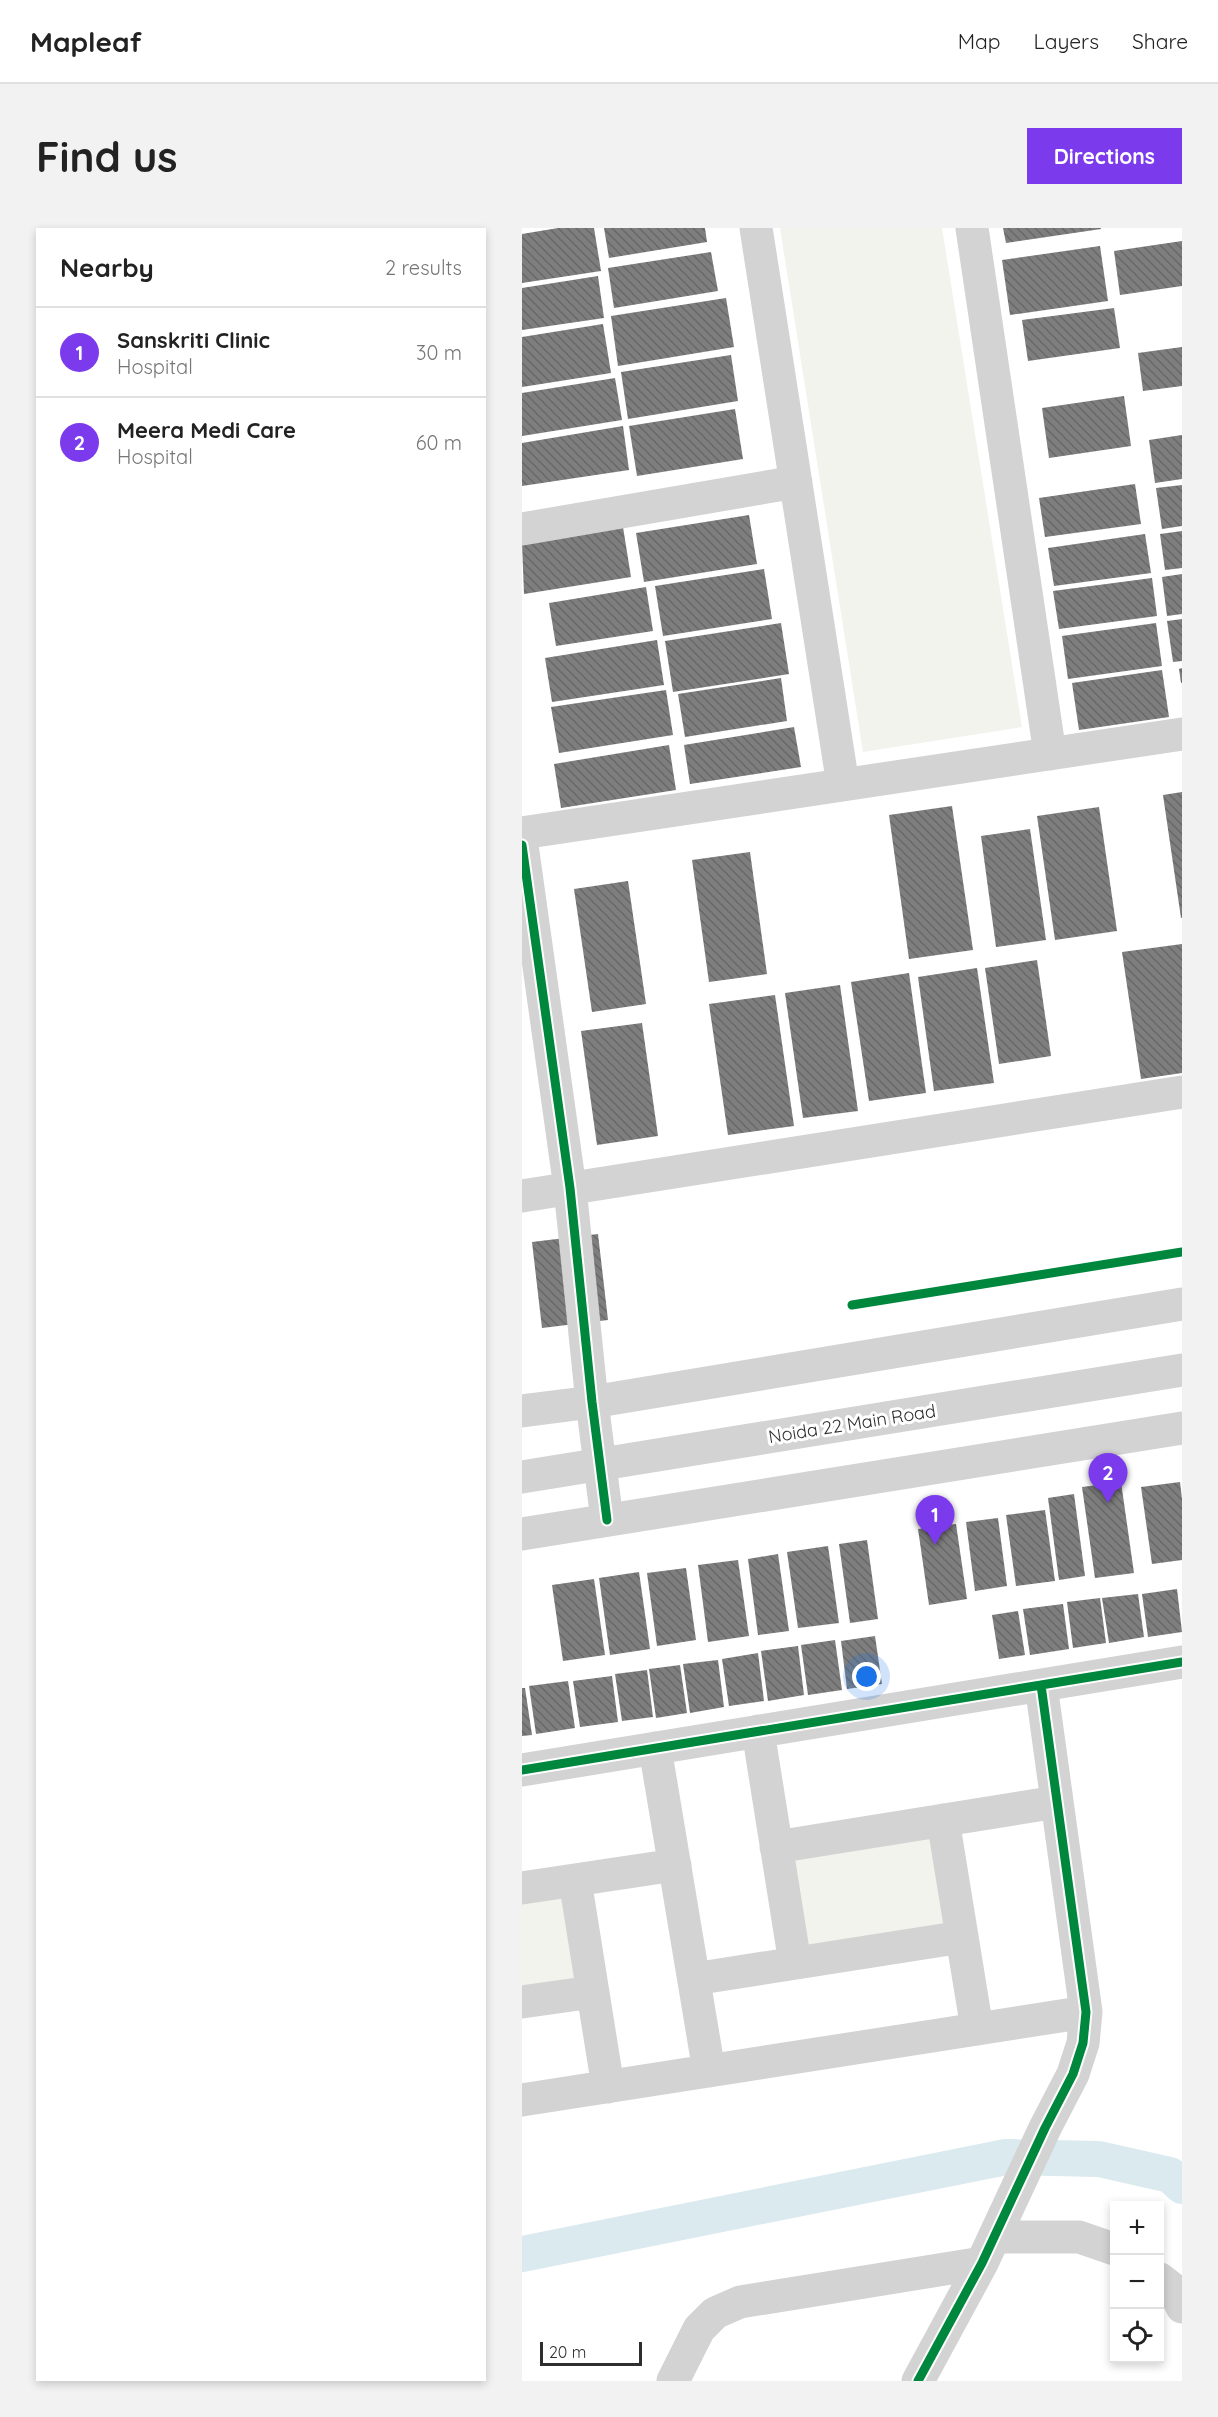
<!DOCTYPE html>
<meta charset="utf-8">
<style>
body{margin:0;font-family:Quicksand,sans-serif;background:#f2f2f2;color:#222}
.controls{position:absolute;right:18px;bottom:18px;display:grid;overflow:hidden;border-radius:0px;box-shadow:0 3px 9px #0003}
.controls button{width:54px;height:54px;display:grid;place-items:center;padding:0;border:0;border-bottom:2px solid #e0e0e0;background:#fff;color:#222;font:30px sans-serif}
.scale{position:absolute;left:18px;bottom:15px;width:102px;box-sizing:border-box;padding-left:6px;border:3px solid #2e2e2e;border-top:0;font-size:16px;line-height:21px;white-space:nowrap;color:#2e2e2e;-webkit-text-stroke:4px #fff;paint-order:stroke}
.you{position:absolute;left:345px;top:1449px;width:21px;height:21px;margin:-15px;border:4px solid #fff;border-radius:50%;background:#1a73e8;box-shadow:0 0 0 9px #1a73e833}
.badge{display:grid;place-items:center;width:39px;height:39px;border-radius:50%;background:#7c3aed;color:#fff;font-size:20px;font-weight:700}
.pin{position:absolute;translate:-50% -50px;filter:drop-shadow(0 2px 3px #0008)}
.pin::after{content:'';position:absolute;top:32px;width:21px;height:18px;background:inherit;clip-path:polygon(0 0,100% 0,50% 100%)}
.list{margin:0;padding:0;list-style:none}
h2{display:flex;justify-content:space-between;align-items:center;height:78px;margin:0;padding:0 24px;font-size:26px}
h2 small{font-size:20px;font-weight:400;color:#767676}
.list li{display:grid;grid-template-columns:39px 1fr auto;gap:18px;align-items:center;box-sizing:border-box;height:90px;padding:0 24px;border-top:2px solid #e0e0e0}
.list b{display:block;font-size:22px;white-space:nowrap}
.list p{margin:0;font-size:20px;white-space:nowrap;color:#767676}
.list em{font-size:20px;font-style:normal;color:#767676}
.icon{flex:none;width:33px;height:33px;fill:none;stroke:currentColor;stroke-width:2;stroke-linecap:round;stroke-linejoin:round}
.map{position:relative;flex:none;width:660px;height:2153px;overflow:hidden;border-radius:0px}
header{display:flex;align-items:center;gap:36px;box-sizing:border-box;height:84px;padding:0 30px;background:#fff;border-bottom:2px solid #e0e0e0}
header strong{font-size:28px}
nav{display:flex;gap:33px;margin-inline-start:auto;font-size:21px}
.intro{display:flex;align-items:center;justify-content:space-between;box-sizing:border-box;height:144px;padding:0 36px}
h1{margin:0;font-size:42px}
.button{padding:15px 27px;border-radius:0px;background:#7c3aed;color:#fff;font-size:21px;font-weight:700}
main{display:flex;gap:36px;padding:0 36px}
aside{flex:1;background:#fff;border-radius:0px;box-shadow:0 3px 9px #0003}
.map>svg:first-child{display:block}
.green{fill:#f1f3ec}
.lines{fill:none;stroke-linecap:round;stroke-linejoin:round}
.canal{stroke:#dbeaef;stroke-width:36}
.building{fill:url(#building-back-hatch)}
.minor{stroke:#d3d3d3;stroke-width:33}
.tertiary{stroke:#d3d3d3;stroke-width:33}
.cycleway-casing{stroke:#fff;stroke-width:13}
.cycleway{stroke:#00873e;stroke-width:9}
.labels{text-anchor:middle;stroke-width:6;stroke-linejoin:round;paint-order:stroke}
.street-label{font-size:18px;fill:#2e2e2e;stroke:#fff}
</style>
<header>
<strong>Mapleaf</strong>
<nav><a>Map</a><a>Layers</a><a>Share</a></nav>
</header>
<div class="intro"><h1>Find us</h1><a class="button">Directions</a></div>
<main>
<aside>
<h2>Nearby<small>2 results</small></h2>
<ul class="list">
<li><span class="badge">1</span><div><b>Sanskriti Clinic</b><p>Hospital</p></div><em>30 m</em></li>
<li><span class="badge">2</span><div><b>Meera Medi Care</b><p>Hospital</p></div><em>60 m</em></li>
</ul>
</aside>
<div class="map">
<svg width="660" height="2153" viewBox="0 0 660 2153">
<defs>
<pattern id="building-back-hatch" width="6" height="6" patternUnits="userSpaceOnUse" patternTransform="scale(1.5)"><rect width="6" height="6" fill="#7e7e7e"/><path d="M-1 5l2 2M0 0l6 6M5-1l2 2" fill="none" stroke="#686868"/></pattern>
</defs>
<rect width="100%" height="100%" fill="#fff"/>
<path class="green" d="M 258,0 L 420,0 L 500,499 L 341,524 Z
M 415,1600 L 431,1702 L 279,1726 L 263,1624 Z
M 47,1657 L 63,1758 L 0,1768 L 0,1665 Z"/>
<g class="lines">
<path class="canal" d="M 0,2026 L 484,1929 L 577,1931 L 648,1947 L 660,1958"/>
</g>
<path class="building" d="M 36,0 L 72,0 L 79,43 L 0,55 L 0,6 Z
M 82,0 L 183,0 L 185,14 L 87,30 Z
M 481,0 L 579,0 L 579,1 L 484,15 Z
M 660,13 L 660,58 L 598,67 L 592,23 Z
M 578,18 L 586,73 L 488,87 L 480,32 Z
M 189,24 L 196,63 L 92,80 L 86,40 Z
M 76,48 L 82,90 L 0,102 L 0,60 Z
M 204,70 L 212,119 L 96,138 L 89,88 Z
M 592,80 L 598,120 L 506,133 L 500,92 Z
M 81,96 L 89,145 L 0,159 L 0,109 Z
M 660,119 L 660,158 L 621,163 L 616,125 Z
M 209,127 L 216,173 L 106,191 L 99,144 Z
M 93,150 L 100,192 L 0,208 L 0,165 Z
M 602,168 L 609,218 L 527,230 L 520,180 Z
M 213,181 L 221,231 L 115,248 L 107,198 Z
M 101,198 L 107,242 L 0,258 L 0,215 Z
M 660,207 L 660,251 L 633,255 L 627,212 Z
M 613,256 L 619,296 L 523,309 L 517,270 Z
M 660,257 L 660,298 L 640,301 L 634,260 Z
M 227,287 L 235,336 L 122,354 L 114,305 Z
M 101,299 L 109,349 L 2,366 L 0,315 Z
M 660,303 L 660,340 L 643,342 L 638,306 Z
M 623,306 L 629,345 L 532,358 L 526,320 Z
M 242,341 L 250,391 L 141,408 L 133,358 Z
M 660,346 L 660,386 L 645,388 L 640,349 Z
M 630,350 L 635,388 L 537,401 L 531,363 Z
M 124,359 L 131,403 L 34,418 L 27,375 Z
M 660,391 L 660,433 L 651,434 L 645,393 Z
M 259,395 L 267,446 L 151,464 L 143,413 Z
M 634,395 L 640,438 L 546,451 L 540,408 Z
M 135,412 L 142,457 L 30,474 L 23,430 Z
M 660,440 L 660,455 L 659,455 L 657,441 Z
M 640,442 L 647,489 L 557,502 L 550,455 Z
M 259,450 L 265,493 L 163,509 L 156,466 Z
M 144,462 L 151,507 L 37,525 L 29,479 Z
M 272,499 L 279,539 L 168,556 L 162,517 Z
M 147,517 L 154,562 L 39,580 L 32,536 Z
M 660,564 L 660,690 L 659,690 L 641,567 Z
M 430,578 L 451,722 L 387,731 L 367,587 Z
M 577,579 L 595,703 L 533,712 L 515,588 Z
M 508,601 L 524,712 L 474,719 L 459,608 Z
M 228,624 L 245,746 L 187,754 L 170,632 Z
M 106,653 L 124,776 L 70,784 L 52,661 Z
M 660,716 L 660,845 L 619,851 L 600,724 Z
M 515,732 L 529,828 L 477,836 L 463,740 Z
M 455,740 L 472,855 L 412,863 L 396,749 Z
M 387,745 L 404,865 L 347,873 L 329,754 Z
M 318,757 L 336,883 L 281,890 L 263,765 Z
M 253,767 L 272,898 L 206,907 L 187,776 Z
M 120,795 L 136,908 L 75,917 L 59,803 Z
M 76,1006 L 86,1092 L 20,1100 L 10,1014 Z
M 599,1254 L 612,1345 L 573,1350 L 560,1259 Z
M 658,1254 L 660,1271 L 660,1332 L 630,1336 L 619,1259 Z
M 552,1266 L 563,1348 L 537,1352 L 526,1270 Z
M 523,1282 L 533,1353 L 494,1358 L 484,1287 Z
M 476,1290 L 485,1358 L 453,1363 L 444,1294 Z
M 434,1296 L 445,1371 L 407,1377 L 396,1301 Z
M 345,1312 L 356,1391 L 328,1395 L 317,1316 Z
M 306,1318 L 317,1395 L 276,1400 L 265,1324 Z
M 256,1326 L 267,1403 L 236,1407 L 226,1331 Z
M 216,1332 L 227,1408 L 186,1414 L 176,1337 Z
M 164,1340 L 174,1412 L 135,1418 L 125,1345 Z
M 117,1344 L 128,1421 L 88,1427 L 77,1350 Z
M 72,1351 L 83,1427 L 41,1433 L 30,1357 Z
M 655,1361 L 660,1404 L 626,1409 L 620,1366 Z
M 616,1366 L 622,1409 L 587,1415 L 580,1370 Z
M 578,1370 L 584,1415 L 551,1420 L 545,1374 Z
M 541,1376 L 547,1421 L 508,1427 L 501,1381 Z
M 496,1383 L 503,1427 L 477,1431 L 470,1387 Z
M 353,1408 L 360,1456 L 325,1461 L 319,1413 Z
M 313,1412 L 320,1462 L 286,1467 L 279,1417 Z
M 276,1418 L 282,1467 L 246,1473 L 239,1423 Z
M 236,1425 L 242,1473 L 207,1478 L 200,1431 Z
M 196,1432 L 202,1479 L 168,1485 L 161,1436 Z
M 158,1437 L 165,1485 L 134,1490 L 127,1441 Z
M 125,1442 L 131,1489 L 100,1493 L 93,1446 Z
M 90,1448 L 96,1494 L 58,1499 L 51,1453 Z
M 46,1453 L 53,1500 L 14,1506 L 7,1458 Z
M 0,1460 L 3,1460 L 10,1507 L 0,1508 Z"/>
<g class="lines">
<path class="minor" d="M 234,0 L 321,557
M 450,0 L 528,526
M 0,301 L 274,254
M 0,605 L 660,506
M 0,617 L 48,960 L 70,1174 L 85,1292
M 0,968 L 660,864
M 0,1306 L 660,1200
M 236,1503 L 273,1735
M 133,1520 L 187,1843
M 0,1542 L 660,1434
M 421,1592 L 455,1801
M 254,1619 L 535,1574
M 53,1652 L 86,1859
M 0,1660 L 153,1637
M 172,1751 L 440,1709
M 0,1774 L 71,1764
M 0,1872 L 564,1784
M 472,2009 L 557,2009 L 592,2021
M 638,2051 L 652,2062 L 660,2079
M 151,2153 L 177,2101 L 193,2085 L 218,2074 L 460,2035
M 396,2153 L 460,2035 L 523,1900 L 551,1846 L 561,1815 L 564,1784 L 519,1457"/>
<path class="tertiary" d="M 0,1183 L 70,1174 L 660,1076
M 0,1249 L 660,1142"/>
<defs>
<path id="cycleway" d="M 0,617 L 48,960 L 70,1174 L 85,1292
M 330,1077 L 660,1024
M 0,1542 L 660,1434
M 396,2153 L 460,2035 L 523,1900 L 551,1846 L 561,1815 L 564,1784 L 519,1457"/>
</defs>
<use href="#cycleway" class="cycleway-casing"/>
<use href="#cycleway" class="cycleway"/>
</g>
<g class="labels">
<g class="street-label">
<text transform="translate(330 1196) rotate(-9)" y="6">Noida 22 Main Road</text>
</g>
</g>
</svg>
<div class="controls">
<button>+</button>
<button>−</button>
<button><svg class="icon" aria-label="locate" viewBox="0 0 24 24"><circle cx="12" cy="12" r="6"/><path d="M12 2v4M12 18v4M2 12h4M18 12h4"/></svg></button>
</div>
<div class="scale">20 m</div>
<div class="you"></div>
<div class="pin badge" style="left:413px;top:1317px">1</div>
<div class="pin badge" style="left:586px;top:1275px">2</div>
</div>
</main>
